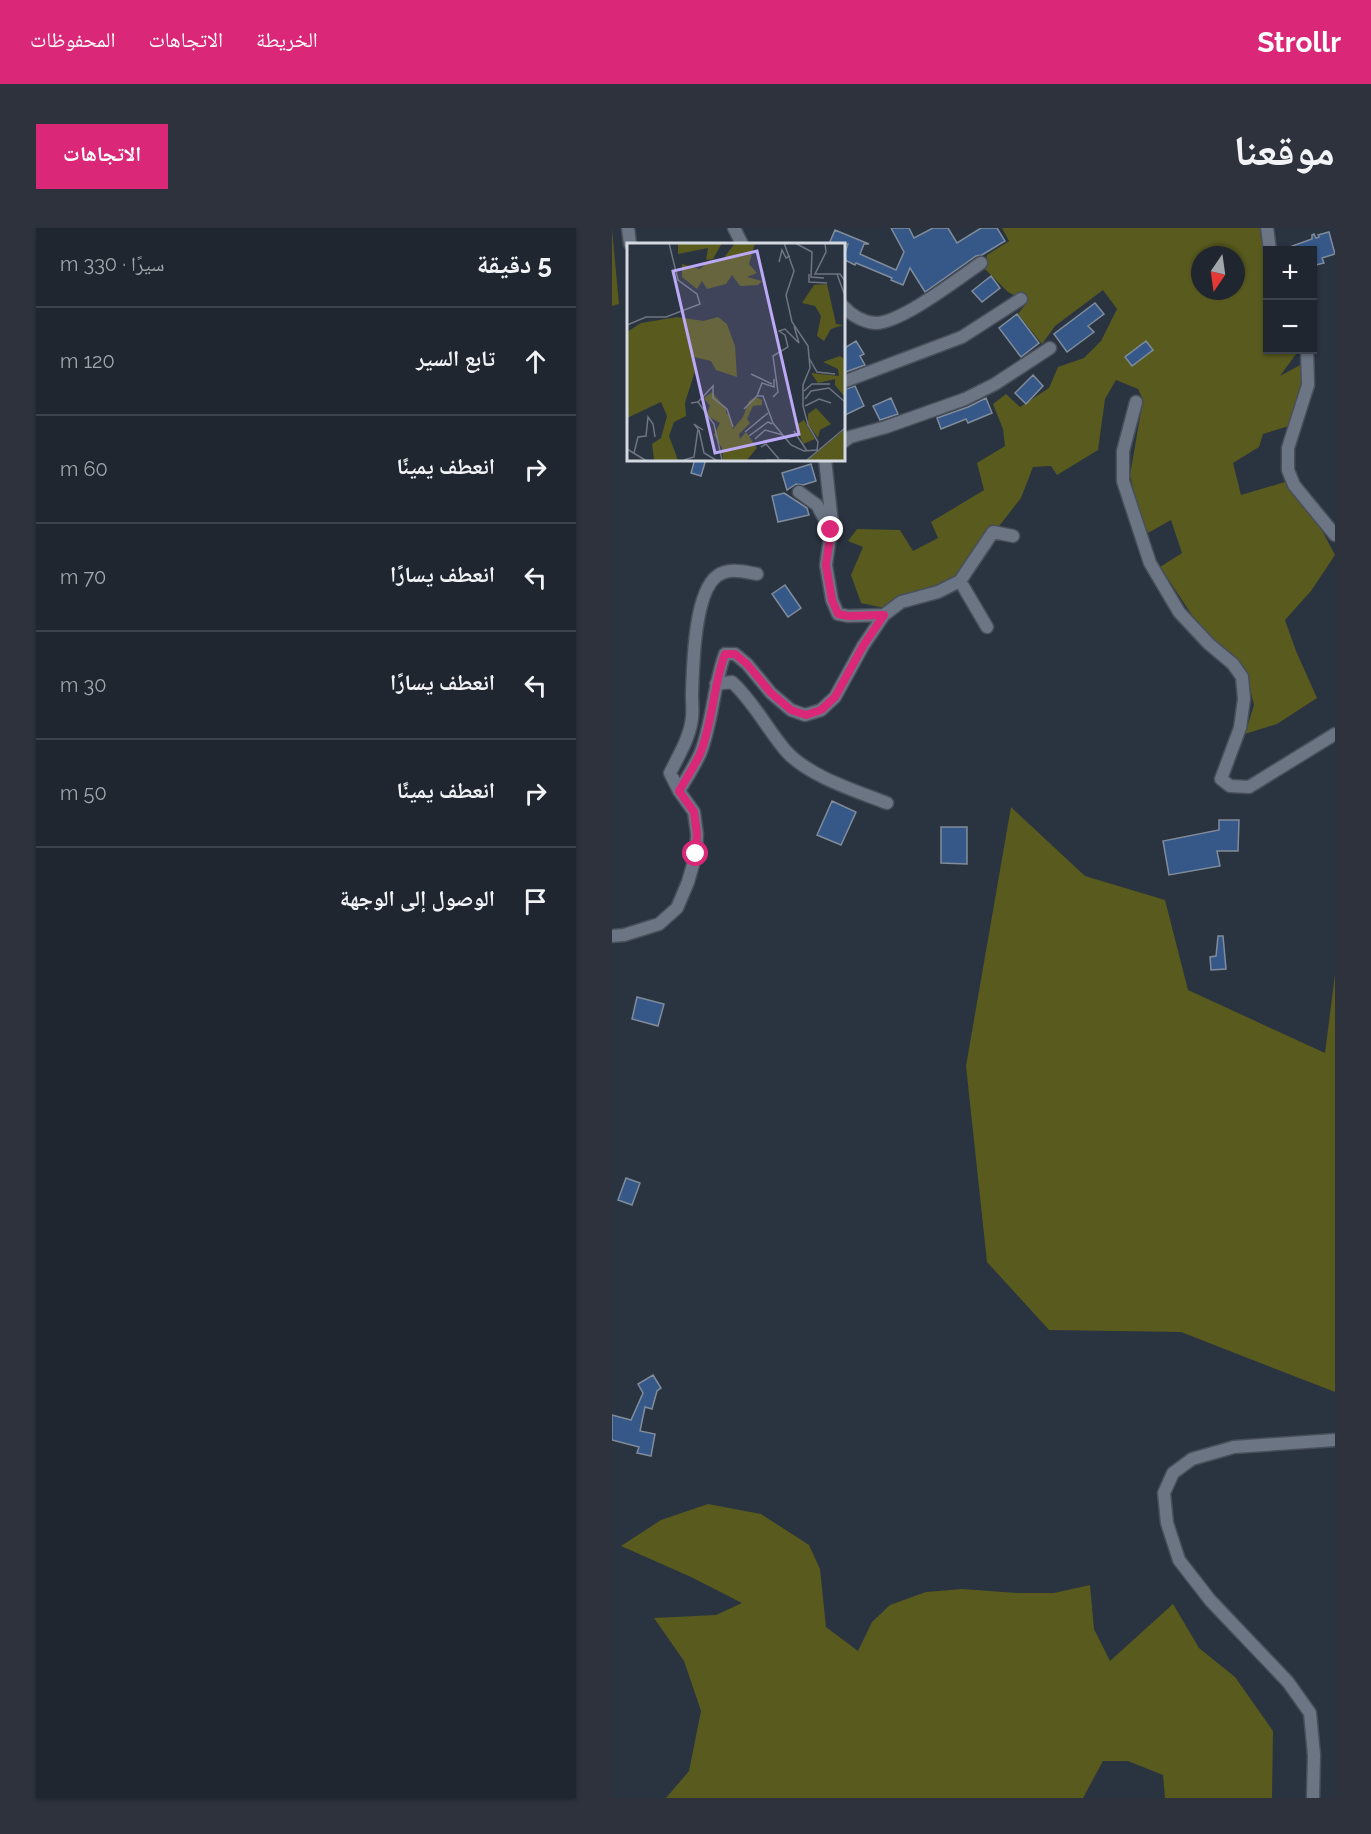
<!DOCTYPE html>
<html lang="ar">
<meta charset="utf-8">
<style>
body{margin:0;font-family:Raleway,"Noto Naskh Arabic",sans-serif;background:#2d323c;color:#f1f3f6;direction:rtl}
.controls{position:absolute;right:18px;top:18px;display:grid;overflow:hidden;border-radius:0px;box-shadow:0 2px 4px #0004}
.controls button{width:54px;height:54px;display:grid;place-items:center;padding:0;border:0;border-bottom:2px solid #3d434c;background:#202630;color:#f1f3f6;font:30px sans-serif}
.compass{position:absolute;left:579px;top:18px;width:54px;height:54px;border-radius:50%;background:#202630;box-shadow:0 2px 4px #0004;rotate:193deg}
.stop{position:absolute;width:18px;height:18px;margin:-14px;border:4px solid #db2777;border-radius:50%;background:#fff}
.stop.end{background:#db2777;border-color:#fff;box-shadow:0 2px 6px #0008}
.list{margin:0;padding:0;list-style:none}
h2{display:flex;justify-content:space-between;align-items:center;height:78px;margin:0;padding:0 24px;font-size:26px}
h2 small{font-size:20px;font-weight:400;color:#a2a5ab}
.list li{display:grid;grid-template-columns:39px 1fr auto;gap:18px;align-items:center;box-sizing:border-box;height:108px;padding:0 24px;border-top:2px solid #3d434c}
.list b{display:block;font-size:22px;white-space:nowrap}
.list em{font-size:20px;font-style:normal;color:#a2a5ab}
.icon{flex:none;width:33px;height:33px;fill:none;stroke:currentColor;stroke-width:2;stroke-linecap:round;stroke-linejoin:round}
.map{position:relative;flex:none;width:723px;height:1570px;overflow:hidden;direction:ltr;border-radius:0px}
header{display:flex;align-items:center;gap:36px;box-sizing:border-box;height:84px;padding:0 30px;background:#db2777;color:#fff}
header strong{font-size:28px}
nav{display:flex;gap:33px;margin-inline-start:auto;font-size:21px}
.intro{display:flex;align-items:center;justify-content:space-between;box-sizing:border-box;height:144px;padding:0 36px}
h1{margin:0;font-size:42px}
.button{padding:15px 27px;border-radius:0px;background:#db2777;color:#fff;font-size:21px;font-weight:700}
main{display:flex;gap:36px;padding:0 36px}
aside{flex:1;background:#202630;border-radius:0px;box-shadow:0 2px 4px #0004}
.map>svg:first-child{display:block}
.green{fill:#585a1e;fill-rule:evenodd}
.building{fill:#355889;stroke:#818c9b;stroke-width:1.5}
.lines{fill:none;stroke-linecap:round;stroke-linejoin:round}
.minor-casing{stroke:#484f5a;stroke-width:15}
.minor{stroke:#6b7584;stroke-width:12}
.route{stroke:#db2777;stroke-width:8}
.inset-road{fill:none;stroke:#6e7580;stroke-width:1.5}
.view{fill:#bca9f5;fill-opacity:0.15;stroke:#bca9f5;stroke-width:3}
.inset-edge{fill:none;stroke:#d3d9e1;stroke-width:3}
</style>
<header>
<strong>Strollr</strong>
<nav><a>الخريطة</a><a>الاتجاهات</a><a>المحفوظات</a></nav>
</header>
<div class="intro"><h1>موقعنا</h1><a class="button">الاتجاهات</a></div>
<main>
<div class="map">
<svg width="723" height="1570" viewBox="0 0 723 1570">
<rect width="100%" height="100%" fill="#2a3340"/>
<path class="green" d="M 390,0 L 651,0 L 651,26 L 656,32 L 656,122 L 687,122 L 668,148 L 690,136 L 692,151 L 680,197 L 651,206 L 647,219 L 621,235 L 629,267 L 673,254 L 705,293 L 723,327 L 699,363 L 673,392 L 684,423 L 705,470 L 665,496 L 633,506 L 642,477 L 633,440 L 611,421 L 584,393 L 548,339 L 570,325 L 559,292 L 536,305 L 527,286 L 518,247 L 531,172 L 526,161 L 504,152 L 493,171 L 486,222 L 445,247 L 439,238 L 421,239 L 409,270 L 377,311 L 347,361 L 314,373 L 281,382 L 249,375 L 239,347 L 251,319 L 236,313 L 245,301 L 288,302 L 301,323 L 326,310 L 319,294 L 372,262 L 365,235 L 393,218 L 391,201 L 381,176 L 394,166 L 408,179 L 437,160 L 446,139 L 472,130 L 489,113 L 505,81 L 491,62 L 443,98 L 430,116 L 406,86 L 415,74 L 396,64 L 373,41 L 375,27 L 397,13 ZM 588,27 L 624,27 L 624,63 L 588,63 Z
M 0,1 L 7,76 L 0,78 Z
M 399,579 L 473,648 L 553,672 L 576,762 L 713,825 L 723,746 L 723,1164 L 569,1104 L 437,1102 L 375,1034 L 354,838 Z
M 96,1276 L 149,1286 L 197,1317 L 208,1341 L 214,1399 L 246,1423 L 260,1394 L 278,1377 L 314,1364 L 350,1361 L 405,1365 L 442,1365 L 478,1357 L 482,1401 L 498,1433 L 561,1376 L 587,1420 L 623,1449 L 661,1503 L 660,1570 L 553,1570 L 551,1547 L 516,1533 L 491,1533 L 471,1570 L 54,1570 L 77,1543 L 89,1483 L 72,1433 L 42,1390 L 104,1387 L 130,1375 L 79,1349 L 9,1318 L 49,1292 Z"/>
<path class="building" d="M 279,0 L 297,0 L 302,10 L 321,0 L 336,0 L 345,15 L 369,0 L 385,0 L 393,13 L 370,27 L 364,28 L 313,64 L 298,40 L 291,57 L 279,52 L 280,50 L 244,35 L 243,37 L 231,31 L 236,16 L 217,16 L 223,2 L 257,16 L 252,16 L 248,26 L 284,42 L 292,24 Z
M 717,4 L 723,26 L 710,30 L 712,35 L 700,38 L 700,22 L 672,22 L 672,21 L 700,11 L 700,7 L 702,6 L 704,10 L 707,9 L 706,7 Z
M 379,48 L 388,60 L 370,74 L 360,63 Z
M 483,75 L 492,86 L 476,98 L 482,104 L 455,124 L 442,106 Z
M 405,86 L 427,115 L 409,129 L 387,100 Z
M 244,113 L 252,126 L 248,128 L 253,137 L 231,145 L 231,121 Z
M 534,113 L 541,122 L 520,138 L 513,129 Z
M 421,147 L 431,158 L 414,176 L 403,165 Z
M 243,158 L 252,178 L 231,188 L 231,162 Z
M 279,170 L 286,186 L 268,192 L 261,178 Z
M 374,170 L 380,185 L 356,195 L 354,191 L 329,201 L 325,190 L 356,179 Z
M 83,231 L 94,231 L 89,248 L 79,245 Z
M 199,236 L 204,253 L 191,257 L 184,256 L 175,262 L 170,245 Z
M 172,265 L 195,280 L 197,287 L 166,294 L 160,268 Z
M 173,357 L 189,380 L 176,389 L 160,366 Z
M 220,573 L 244,584 L 229,617 L 205,607 Z
M 607,592 L 627,592 L 626,623 L 605,623 L 608,638 L 557,647 L 551,613 L 607,602 Z
M 329,599 L 355,599 L 355,636 L 329,635 Z
M 606,708 L 611,708 L 614,741 L 599,742 L 598,729 L 604,728 Z
M 25,769 L 52,776 L 46,798 L 20,791 Z
M 14,950 L 28,955 L 20,977 L 6,972 Z
M 41,1147 L 49,1160 L 45,1163 L 40,1181 L 33,1179 L 28,1203 L 43,1206 L 39,1228 L 25,1225 L 27,1219 L 0,1212 L 0,1187 L 19,1192 L 31,1165 L 26,1156 Z"/>
<g class="lines">
<defs>
<path id="minor" d="M 16,0 L 18,16
M 122,0 L 130,16
M 655,0 L 658,22
M 231,78 C 239,87 251,94 263,95 C 288,96 347,50 369,35
M 695,122 L 696,157 L 676,220 L 676,242 L 682,257 L 723,307
M 231,154 L 350,109 L 409,71
M 524,174 L 511,223 L 511,253 L 538,335 L 567,384 L 597,416 L 621,436 L 630,449 L 632,471 L 628,500 L 609,551 L 618,558 L 637,559 L 723,506
M 231,214 L 238,209 L 274,199 L 353,171 L 383,156 L 438,120
M 213,231 L 220,295 L 214,337 L 220,372 L 226,386 L 236,388 L 272,387
M 187,264 L 205,277 L 218,301
M 348,353 L 375,399
M 104,456 L 120,454 C 142,474 155,501 174,523 C 196,548 244,563 275,575
M 67,563 C 74,551 82,539 88,526 C 101,494 101,458 113,426 L 123,426 L 135,436 L 159,465 L 179,482 L 193,487 L 209,482 L 223,469 L 251,418 L 272,387 L 289,374 L 326,364 L 348,353 L 381,304 L 401,308
M 0,708 L 12,707 L 47,696 L 65,680 L 76,654 L 84,626 L 85,606 L 82,584 L 67,563 L 58,545 C 67,527 78,509 80,490 C 81,482 80,474 80,467 C 81,438 82,365 105,348 C 117,339 133,344 145,346
M 701,1570 L 702,1527 L 698,1485 L 676,1454 L 598,1372 L 567,1332 L 555,1295 L 552,1265 L 561,1245 L 580,1231 L 622,1219 L 723,1212"/>
</defs>
<use href="#minor" class="minor-casing"/>
<use href="#minor" class="minor"/>
</g>
<g class="lines">
<path class="route" d="M 84,626 L 85,606 L 82,584 L 67,563 C 74,551 82,539 88,526 C 101,494 101,458 113,426 L 123,426 L 135,436 L 159,465 L 179,482 L 194,487 L 209,482 L 223,469 L 251,418 L 272,387 L 236,388 L 226,386 L 220,372 L 214,337 L 219,302"/>
</g>
<g transform="translate(15 15)">
<rect width="218" height="218" fill="#2a3340"/>
<path d="M 51,0 L 95,0 L 86,16 L 79,17 L 81,5 L 51,11 ZM 108,0 L 128,0 L 122,21 L 130,30 L 120,34 L 135,38 L 131,42 L 113,43 L 105,32 L 99,41 L 80,46 L 75,38 L 70,46 L 55,34 L 55,21 L 73,26 L 83,17 L 96,16 ZM 200,41 L 209,81 L 216,82 L 204,86 L 197,98 L 190,93 L 194,73 L 188,63 L 175,60 L 187,42 ZM 50,74 L 76,78 L 91,74 L 100,81 L 108,103 L 110,134 L 89,127 L 84,118 L 67,114 L 68,128 L 58,160 L 59,173 L 47,179 L 42,193 L 51,217 L 27,217 L 25,201 L 34,195 L 40,173 L 34,159 L 0,175 L 0,89 L 14,80 ZM 213,113 L 217,116 L 217,153 L 208,142 L 208,136 L 191,140 L 184,130 L 212,133 L 211,126 L 196,119 ZM 85,149 L 99,166 L 99,171 L 101,170 L 106,186 L 116,174 L 122,158 L 129,154 L 135,157 L 135,162 L 126,163 L 120,176 L 123,180 L 112,191 L 113,196 L 119,189 L 130,205 L 120,217 L 96,217 L 95,205 L 87,192 L 93,180 L 79,172 L 83,163 L 77,155 ZM 189,165 L 204,181 L 193,187 L 191,195 L 181,181 L 181,171 ZM 177,177 L 188,196 L 176,201 L 169,182 ZM 217,187 L 217,217 L 181,217 Z" fill="#585a1e"/>
<path class="inset-road" d="M 168,0 L 185,9 L 184,34 L 197,35M 198,0 L 199,9 L 188,31 L 213,31 L 218,38M 152,19 L 155,7 L 159,15 L 163,13M 182,31 L 182,39 L 200,40M 210,31 L 218,53M 0,82 L 19,74 L 39,74 L 73,61 L 70,51 L 51,37 L 42,0M 182,115 L 190,129 L 208,131M 124,131 L 145,141M 177,148 L 185,141 L 203,141M 130,153 L 136,153 L 146,180 L 164,202 L 177,208 L 190,207 L 191,199 L 181,182 L 176,163 L 176,142 L 183,125 L 181,103 L 165,79 L 159,52 L 167,28 L 157,0M 146,154 L 151,149 L 146,113 L 161,104 L 158,92 L 152,88 L 158,86 L 172,100 L 167,83M 178,156 L 184,148 L 202,145 L 218,159M 71,159 L 86,143 L 86,155 L 100,166 L 106,184M 64,160 L 71,159 L 87,181 L 95,217M 178,163 L 192,156 L 204,160M 117,166 L 130,153 L 135,140 L 147,144 L 147,136M 72,187 L 77,210 L 89,217M 167,188 L 180,208M 118,189 L 141,170M 122,193 L 141,179 L 145,181M 128,196 L 138,187 L 156,192M 134,204 L 139,201 L 152,216M 0,206 L 18,217M 7,210 L 11,194 L 19,193 L 21,174 L 26,181 L 28,194M 57,217 L 67,214 L 71,186 L 67,181 L 76,187M 139,217 L 163,217M 180,217 L 218,185"/>
<path class="view" d="M 130,8 L 172,191 L 88,210 L 46,28 Z"/>
<rect width="218" height="218" class="inset-edge"/>
</g>
</svg>
<div class="controls">
<button>+</button>
<button>−</button>
</div>
<svg class="compass" viewBox="-18 -18 36 36"><path d="M0-13l5 13h-10z" fill="#e53935"/><path d="M0 13l5-13h-10z" fill="#a2a5ab"/></svg>
<div class="stop" style="left:84px;top:626px"></div>
<div class="stop end" style="left:219px;top:302px"></div>
</div>
<aside>
<h2>5 دقيقة<small>سيرًا · 330 m</small></h2>
<ul class="list">
<li><svg class="icon" aria-label="ahead" viewBox="0 0 24 24"><path d="M12 20V5M6 11l6-6 6 6"/></svg><div><b>تابع السير</b></div><em>120 m</em></li>
<li><svg class="icon" aria-label="right" viewBox="0 0 24 24"><path d="M7 20v-9h11M14 6l5 5-5 5"/></svg><div><b>انعطف يمينًا</b></div><em>60 m</em></li>
<li><svg class="icon" aria-label="left" viewBox="0 0 24 24"><path d="M17 20v-9H6M10 6l-5 5 5 5"/></svg><div><b>انعطف يسارًا</b></div><em>70 m</em></li>
<li><svg class="icon" aria-label="left" viewBox="0 0 24 24"><path d="M17 20v-9H6M10 6l-5 5 5 5"/></svg><div><b>انعطف يسارًا</b></div><em>30 m</em></li>
<li><svg class="icon" aria-label="right" viewBox="0 0 24 24"><path d="M7 20v-9h11M14 6l5 5-5 5"/></svg><div><b>انعطف يمينًا</b></div><em>50 m</em></li>
<li><svg class="icon" aria-label="arrive" viewBox="0 0 24 24"><path d="M6 21V4h12l-3 4 3 4H6"/></svg><div><b>الوصول إلى الوجهة</b></div></li>
</ul>
</aside>
</main>
